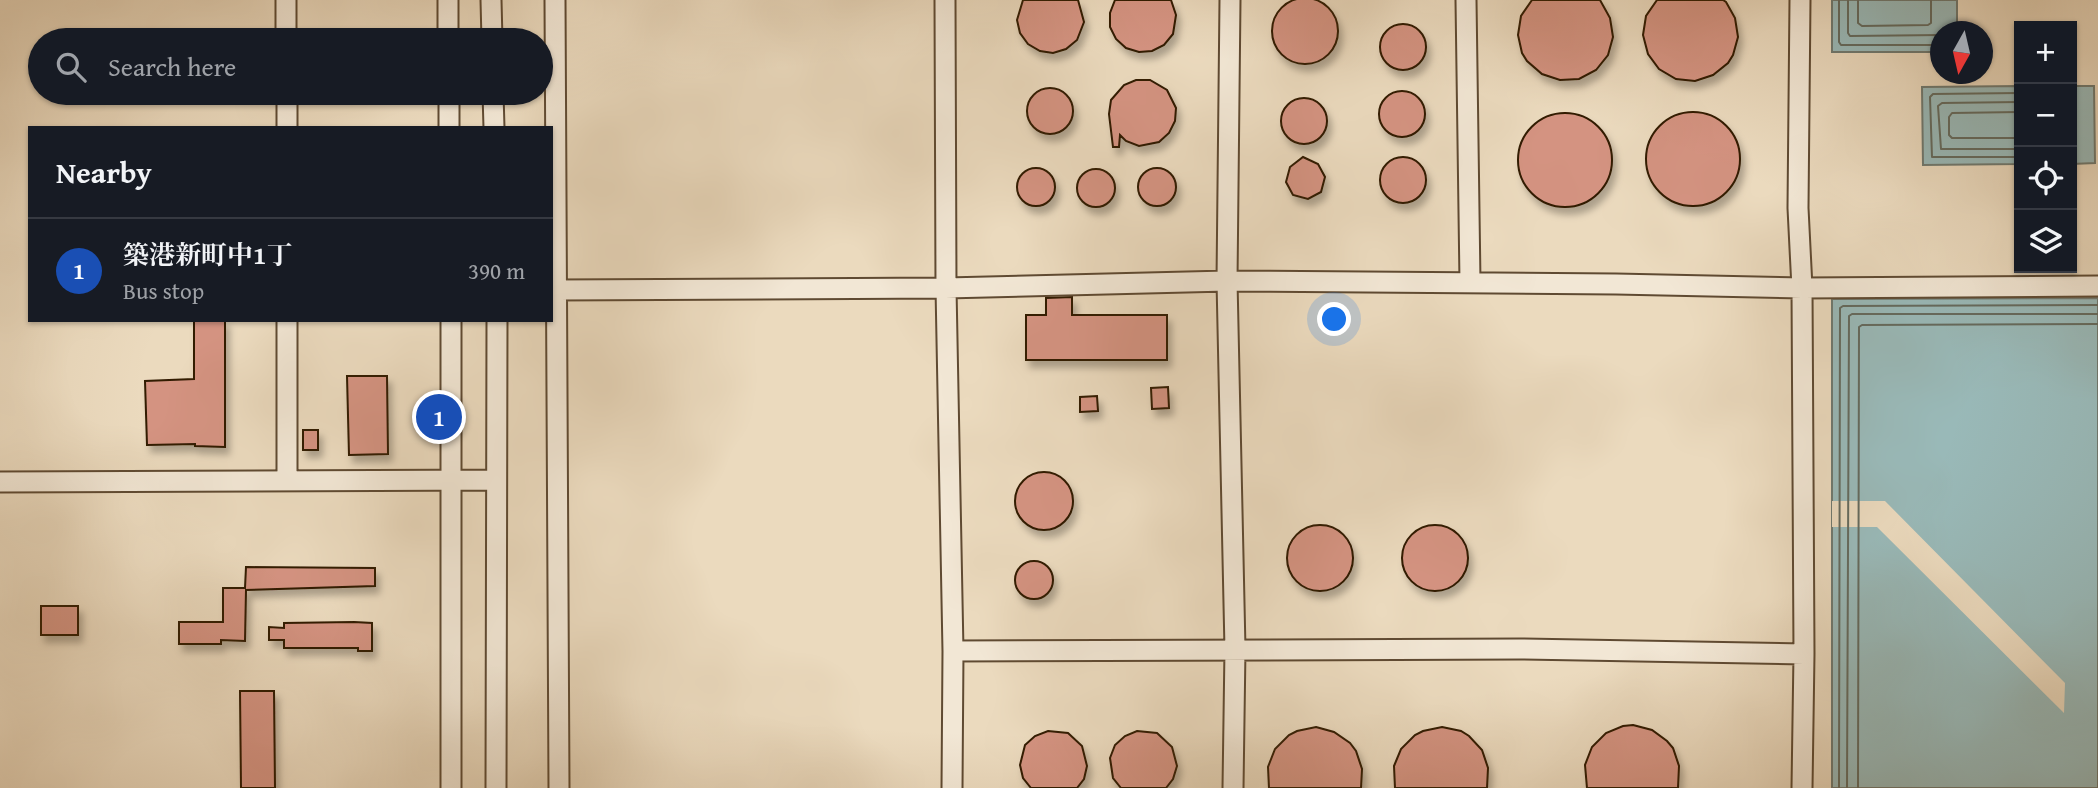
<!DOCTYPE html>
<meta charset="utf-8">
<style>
body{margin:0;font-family:"Gentium Book Plus","Noto Serif JP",serif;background:#242831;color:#f1f3f6}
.controls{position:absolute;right:21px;top:21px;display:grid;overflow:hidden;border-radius:0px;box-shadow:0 2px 5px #0004}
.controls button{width:63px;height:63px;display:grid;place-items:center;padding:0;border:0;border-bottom:2px solid #363941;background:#171b24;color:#f1f3f6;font:35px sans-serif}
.compass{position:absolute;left:1930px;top:21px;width:63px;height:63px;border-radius:50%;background:#171b24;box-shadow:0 2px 5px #0004;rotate:188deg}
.you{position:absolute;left:1335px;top:320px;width:24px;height:24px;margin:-18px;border:5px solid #fff;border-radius:50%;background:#1a73e8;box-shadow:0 0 0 10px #1a73e833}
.badge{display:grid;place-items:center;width:46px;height:46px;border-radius:50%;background:#c59692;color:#fff;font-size:23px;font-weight:700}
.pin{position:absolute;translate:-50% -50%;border:4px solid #fff;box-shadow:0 2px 7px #0006}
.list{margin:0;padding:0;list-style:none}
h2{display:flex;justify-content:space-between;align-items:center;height:91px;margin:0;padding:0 28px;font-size:30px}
h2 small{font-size:23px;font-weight:400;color:#9ea1a6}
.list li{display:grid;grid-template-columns:46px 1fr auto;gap:21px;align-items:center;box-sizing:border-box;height:105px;padding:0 28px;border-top:2px solid #363941}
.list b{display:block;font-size:26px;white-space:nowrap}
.list p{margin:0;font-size:23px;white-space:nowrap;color:#9ea1a6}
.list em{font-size:23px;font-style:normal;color:#9ea1a6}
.icon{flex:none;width:38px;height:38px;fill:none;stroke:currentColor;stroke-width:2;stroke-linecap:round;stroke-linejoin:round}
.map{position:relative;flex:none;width:2098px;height:788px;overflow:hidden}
.search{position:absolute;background:#171b24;box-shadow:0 2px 5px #0004;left:28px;top:28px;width:525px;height:77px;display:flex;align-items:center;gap:18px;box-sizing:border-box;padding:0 24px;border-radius:38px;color:#9ea1a6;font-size:26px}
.panel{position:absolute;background:#171b24;box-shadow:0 2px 5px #0004;left:28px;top:126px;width:525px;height:196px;border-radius:0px}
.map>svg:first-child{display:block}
.water{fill:#99b9b8;stroke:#6f7970;stroke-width:2}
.pier{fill:#ebdabe}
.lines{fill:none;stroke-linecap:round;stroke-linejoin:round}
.shore{stroke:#646a5e;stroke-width:2}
.building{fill:#d49381;stroke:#301a03;stroke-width:2;filter:url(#shadow)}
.minor-casing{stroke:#5f4a32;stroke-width:23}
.minor{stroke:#f2e7d5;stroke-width:19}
</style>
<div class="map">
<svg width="2098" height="788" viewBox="0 0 2098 788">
<defs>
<filter id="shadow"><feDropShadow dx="4" dy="7" stdDeviation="3.5" flood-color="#0004"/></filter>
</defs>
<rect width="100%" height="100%" fill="#ebdabe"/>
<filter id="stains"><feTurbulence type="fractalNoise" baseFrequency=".00286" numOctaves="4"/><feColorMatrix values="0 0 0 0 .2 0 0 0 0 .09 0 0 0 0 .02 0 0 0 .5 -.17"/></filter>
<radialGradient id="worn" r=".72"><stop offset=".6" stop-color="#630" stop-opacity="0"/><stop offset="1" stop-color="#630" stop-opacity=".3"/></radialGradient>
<path class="water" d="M 1832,0 L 1957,0 L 1957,31 L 1940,32 L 1940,52 L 1832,52 Z
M 2019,86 L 2019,164 L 1923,165 L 1922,87 Z
M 2072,86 L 2094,86 L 2095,163 L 2072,164 Z
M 2098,298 L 2098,788 L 1832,788 L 1832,299 Z"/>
<path class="pier" d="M 1832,501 L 1885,501 L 2065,683 L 2064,713 L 1877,527 L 1832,527 Z"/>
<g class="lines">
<path class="shore" d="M 1839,0 L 1839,42 L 1841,45 L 1940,45
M 1848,0 L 1848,33 L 1850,36 L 1940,35
M 1858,0 L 1858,23 L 1862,26 L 1928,25 L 1931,23 L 1931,0
M 2019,93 L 1933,94 L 1930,97 L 1932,157 L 2019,157
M 2019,102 L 1942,103 L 1938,106 L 1941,149 L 2019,149
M 2019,112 L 1952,113 L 1949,117 L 1949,135 L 1952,138 L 2019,138
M 1839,788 L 1840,308 L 1843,306 L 2098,305
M 1847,788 L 1849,316 L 1852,314 L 2098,314
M 1858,788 L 1859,327 L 1862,325 L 2098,324"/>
</g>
<path class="building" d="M1272 31a33 33 0 1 1 66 0a33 33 0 1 1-66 0Z
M 1023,0 L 1078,0 L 1084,22 L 1077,40 L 1066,49 L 1053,53 L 1040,51 L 1028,44 L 1020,33 L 1017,20 Z
M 1115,0 L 1171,0 L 1176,15 L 1173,34 L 1164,45 L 1152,51 L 1139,52 L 1126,48 L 1116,39 L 1110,27 L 1110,13 Z
M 1532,0 L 1600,0 L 1610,18 L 1613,37 L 1608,55 L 1596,70 L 1579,79 L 1560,80 L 1542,74 L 1527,61 L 1522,53 L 1518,35 L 1521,16 Z
M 1657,0 L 1723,0 L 1726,2 L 1735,18 L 1738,37 L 1733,55 L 1728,63 L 1713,75 L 1695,81 L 1676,79 L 1659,69 L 1648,54 L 1643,35 L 1646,16 Z
M1380 47a23 23 0 1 1 46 0a23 23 0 1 1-46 0Z
M 1136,80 L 1150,80 L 1167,90 L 1176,108 L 1175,121 L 1169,133 L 1159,142 L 1139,146 L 1126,141 L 1120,135 L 1119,147 L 1113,147 L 1109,114 L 1111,100 L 1124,85 Z
M1027 111a23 23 0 1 1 46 0a23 23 0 1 1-46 0Z
M1379 114a23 23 0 1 1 46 0a23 23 0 1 1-46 0Z
M1281 121a23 23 0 1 1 46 0a23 23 0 1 1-46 0Z
M1646 159a47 47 0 1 1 94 0a47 47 0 1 1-94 0Z
M1518 160a47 47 0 1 1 94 0a47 47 0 1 1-94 0Z
M1380 180a23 23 0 1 1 46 0a23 23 0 1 1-46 0Z
M 1303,157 L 1318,164 L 1325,177 L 1321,192 L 1308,199 L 1293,195 L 1286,182 L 1290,167 Z
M1138 187a19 19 0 1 1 38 0a19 19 0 1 1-38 0Z
M1017 187a19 19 0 1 1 38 0a19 19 0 1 1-38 0Z
M1077 188a19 19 0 1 1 38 0a19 19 0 1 1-38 0Z
M 1072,297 L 1072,315 L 1167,315 L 1167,360 L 1026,360 L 1026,315 L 1046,315 L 1046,298 Z
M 194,320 L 225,320 L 225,447 L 195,446 L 195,444 L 147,445 L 145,381 L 194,379 Z
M 347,376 L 387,376 L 388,454 L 349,455 Z
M 1168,387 L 1169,408 L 1152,409 L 1151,388 Z
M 1097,396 L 1098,411 L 1080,412 L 1080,397 Z
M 303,430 L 318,430 L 318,450 L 303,450 Z
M1015 501a29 29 0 1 1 58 0a29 29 0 1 1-58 0Z
M1287 558a33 33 0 1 1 66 0a33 33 0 1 1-66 0Z
M1402 558a33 33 0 1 1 66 0a33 33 0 1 1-66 0Z
M1015 580a19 19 0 1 1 38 0a19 19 0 1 1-38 0Z
M 246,567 L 375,568 L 375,586 L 246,590 L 245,641 L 221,640 L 221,644 L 179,644 L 179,622 L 223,622 L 223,588 L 245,588 Z
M 41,606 L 78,606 L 78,635 L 41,635 Z
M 354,622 L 372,623 L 372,651 L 358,651 L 358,648 L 284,648 L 284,640 L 269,640 L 269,627 L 284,628 L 284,623 Z
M 240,691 L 274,691 L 275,788 L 241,788 Z
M 1633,725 L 1652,730 L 1667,741 L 1673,748 L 1679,766 L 1678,788 L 1587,788 L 1585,765 L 1592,747 L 1606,733 L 1623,726 Z
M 1316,727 L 1334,732 L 1350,743 L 1356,751 L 1362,769 L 1361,788 L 1269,788 L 1268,767 L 1275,749 L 1289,735 L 1297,731 Z
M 1442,727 L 1461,731 L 1469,736 L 1482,750 L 1488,768 L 1487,788 L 1395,788 L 1394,766 L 1401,749 L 1415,735 L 1423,731 Z
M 1048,731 L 1068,733 L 1082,746 L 1087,766 L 1084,779 L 1077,788 L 1031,788 L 1023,778 L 1020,765 L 1025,745 L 1035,736 Z
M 1137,731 L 1157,733 L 1172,747 L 1177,766 L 1173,779 L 1166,788 L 1121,788 L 1113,778 L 1110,758 L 1115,745 L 1125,736 Z"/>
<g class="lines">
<defs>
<path id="minor" d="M 286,0 L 286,40
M 448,0 L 448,40
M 491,0 L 492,40
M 555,0 L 559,788
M 945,0 L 946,288 L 953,651 L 952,788
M 1230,0 L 1227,281 L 1235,649 L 1233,788
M 1466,0 L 1470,282
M 1800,0 L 1798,208 L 1802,288 L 1804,654 L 1802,788
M 287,93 L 287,128
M 449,93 L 449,128
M 493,93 L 494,128
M 556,290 L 946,288 L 1227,281 L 1616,284 L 1802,288 L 2098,286
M 287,320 L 287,481
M 451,320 L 451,788
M 0,482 L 496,480
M 953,651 L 1521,649 L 1804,654
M 496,788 L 497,320"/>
</defs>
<use href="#minor" class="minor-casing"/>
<use href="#minor" class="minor"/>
</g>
<rect width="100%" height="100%" filter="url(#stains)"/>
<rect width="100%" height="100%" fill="url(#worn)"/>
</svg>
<div class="controls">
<button>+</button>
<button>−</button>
<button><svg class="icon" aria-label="locate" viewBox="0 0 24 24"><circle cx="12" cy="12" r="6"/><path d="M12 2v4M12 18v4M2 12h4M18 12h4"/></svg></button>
<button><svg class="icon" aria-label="layers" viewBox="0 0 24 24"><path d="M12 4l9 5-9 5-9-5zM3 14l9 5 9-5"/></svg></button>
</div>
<svg class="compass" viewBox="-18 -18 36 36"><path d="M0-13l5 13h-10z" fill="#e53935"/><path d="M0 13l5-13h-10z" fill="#9ea1a6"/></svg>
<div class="you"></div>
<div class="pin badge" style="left:439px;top:417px;background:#1a4fb4">1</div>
<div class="search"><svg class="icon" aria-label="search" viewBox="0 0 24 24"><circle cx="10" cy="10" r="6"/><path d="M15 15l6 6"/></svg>Search here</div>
<section class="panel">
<h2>Nearby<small></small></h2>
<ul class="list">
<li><span class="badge" style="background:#1a4fb4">1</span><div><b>築港新町中1丁</b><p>Bus stop</p></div><em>390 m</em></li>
</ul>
</section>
</div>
